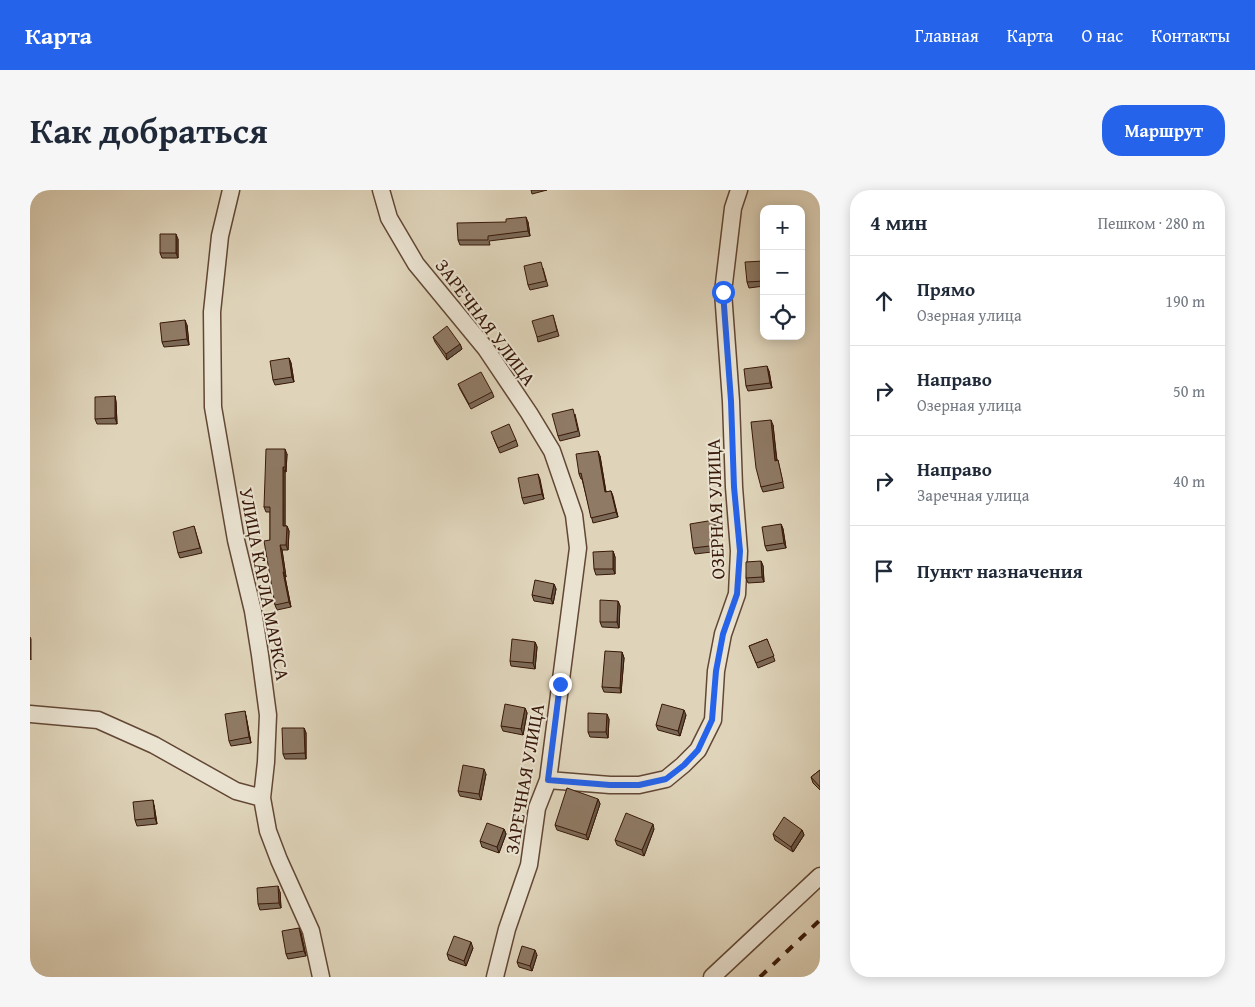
<!DOCTYPE html>
<html lang="ru">
<meta charset="utf-8">
<style>
body{margin:0;font-family:"Gentium Book Plus",serif;background:#f6f6f7;color:#1f2937}
.controls{position:absolute;right:15px;top:15px;display:grid;overflow:hidden;border-radius:10px;box-shadow:0 2px 12px #0003}
.controls button{width:45px;height:45px;display:grid;place-items:center;padding:0;border:0;border-bottom:1px solid #e0e1e3;background:#fff;color:#1f2937;font:25px sans-serif}
.stop{position:absolute;width:15px;height:15px;margin:-11px;border:4px solid #2563eb;border-radius:50%;background:#fff}
.stop.end{background:#2563eb;border-color:#fff;box-shadow:0 1px 5px #0008}
.list{margin:0;padding:0;list-style:none}
h2{display:flex;justify-content:space-between;align-items:center;height:65px;margin:0;padding:0 20px;font-size:21px}
h2 small{font-size:16px;font-weight:400;color:#747a83}
.list li{display:grid;grid-template-columns:32px 1fr auto;gap:15px;align-items:center;box-sizing:border-box;height:90px;padding:0 20px;border-top:1px solid #e0e1e3}
.list b{display:block;font-size:19px;white-space:nowrap}
.list p{margin:0;font-size:16px;white-space:nowrap;color:#747a83}
.list em{font-size:16px;font-style:normal;color:#747a83}
.icon{flex:none;width:28px;height:28px;fill:none;stroke:currentColor;stroke-width:2;stroke-linecap:round;stroke-linejoin:round}
.map{position:relative;flex:none;width:790px;height:787px;overflow:hidden;border-radius:20px}
header{display:flex;align-items:center;gap:30px;box-sizing:border-box;height:70px;padding:0 25px;background:#2563eb;color:#fff}
header strong{font-size:24px}
nav{display:flex;gap:28px;margin-inline-start:auto;font-size:18px}
.intro{display:flex;align-items:center;justify-content:space-between;box-sizing:border-box;height:120px;padding:0 30px}
h1{margin:0;font-size:35px}
.button{padding:12px 22px;border-radius:20px;background:#2563eb;color:#fff;font-size:18px;font-weight:700}
main{display:flex;gap:30px;padding:0 30px}
aside{flex:1;background:#fff;border-radius:20px;box-shadow:0 2px 12px #0003}
.map>svg:first-child{display:block}
.lines{fill:none;stroke-linecap:round;stroke-linejoin:round}
.street-casing{stroke:#624734;stroke-width:19}
.street{stroke:#eae3d2;stroke-width:16}
.rail{stroke:#381808;stroke-width:4;stroke-dasharray:9 9;stroke-linecap:butt}
.wall{fill:#7b6957;stroke:#381808}
.shaded-wall{fill:#645547;stroke:#381808}
.building{fill:#8f7a65;stroke:#381808}
.route{stroke:#2563eb;stroke-width:6}
.labels{text-anchor:middle;stroke-width:4;stroke-linejoin:round;paint-order:stroke}
.street-label{font-size:19px;fill:#381808;stroke:#eae3d2}
</style>
<header>
<strong>Карта</strong>
<nav><a>Главная</a><a>Карта</a><a>О нас</a><a>Контакты</a></nav>
</header>
<div class="intro"><h1>Как добраться</h1><a class="button">Маршрут</a></div>
<main>
<div class="map">
<svg width="790" height="787" viewBox="0 0 790 787">
<rect width="100%" height="100%" fill="#dfd4ba"/>
<filter id="stains"><feTurbulence type="fractalNoise" baseFrequency=".004" numOctaves="4"/><feColorMatrix values="0 0 0 0 .2 0 0 0 0 .09 0 0 0 0 .02 0 0 0 .5 -.17"/></filter>
<radialGradient id="worn" r=".72"><stop offset=".6" stop-color="#630" stop-opacity="0"/><stop offset="1" stop-color="#630" stop-opacity=".3"/></radialGradient>
<g class="lines">
<defs>
<path id="street" d="M 201,0 L 190,46 L 182,122 L 183,217 L 206,350 L 223,421 L 230,465 L 238,525 L 236,572 L 232,608 L 238,641 L 249,670 L 281,741 L 291,787
M 351,0 L 359,28 L 386,74 L 456,159 L 499,223 L 522,261 L 544,325 L 548,358 L 518,590 L 507,618 L 499,675 L 477,739 L 465,787
M 0,524 L 68,530 L 124,555 L 206,601 L 232,608
M 518,590 L 580,595 L 609,595 L 636,589 L 653,575 L 668,560 L 683,530 L 686,481 L 693,444 L 707,404 L 709,361 L 704,297 L 701,211 L 693,102 L 703,18 L 709,0
M 682,787 L 790,686"/>
</defs>
<use href="#street" class="street-casing"/>
<use href="#street" class="street"/>
<path class="rail" d="M 730,787 L 790,730"/>
</g>
<path class="wall" d="M 501,0 L 517,0 L 502,4 Z
M 498,32 L 500,46 L 459,51 L 460,55 L 430,55 L 428,50 Z
M 148,49 L 148,68 L 132,68 L 130,63 Z
M 734,71 L 734,96 L 719,98 L 717,92 Z
M 513,78 L 518,96 L 500,100 L 498,95 Z
M 523,125 L 529,146 L 508,152 L 507,147 Z
M 157,135 L 159,155 L 134,157 L 132,152 Z
M 403,147 L 430,154 L 432,159 L 417,170 L 405,152 Z
M 259,168 L 261,173 L 264,192 L 245,195 L 243,190 Z
M 739,181 L 742,198 L 718,201 L 716,196 Z
M 428,194 L 462,202 L 464,207 L 441,219 L 430,199 Z
M 85,206 L 86,212 L 87,234 L 67,234 L 65,229 Z
M 545,224 L 550,246 L 530,251 L 528,246 Z
M 743,235 L 747,270 L 748,270 L 749,275 L 754,298 L 733,302 L 731,297 Z
M 463,247 L 486,250 L 488,256 L 470,263 Z
M 257,264 L 256,282 L 255,282 L 255,336 L 257,336 L 259,341 L 258,360 L 252,360 L 256,387 L 255,387 L 261,417 L 247,420 L 245,415 L 240,350 L 240,322 L 236,322 L 234,317 Z
M 570,266 L 576,302 L 581,301 L 588,327 L 563,333 L 552,289 L 551,289 L 549,284 Z
M 508,284 L 514,309 L 494,314 L 492,308 Z
M 684,330 L 686,336 L 690,361 L 665,364 L 663,358 Z
M 751,334 L 753,339 L 756,358 L 737,361 L 735,356 Z
M 164,336 L 172,363 L 150,368 L 148,363 Z
M 583,361 L 585,367 L 585,384 L 566,385 L 564,379 Z
M 731,371 L 733,376 L 734,392 L 718,393 L 716,388 Z
M 524,394 L 526,399 L 523,414 L 504,411 L 502,405 Z
M 588,411 L 590,416 L 589,438 L 572,437 L 570,432 Z
M 737,449 L 745,471 L 728,478 L 719,456 Z
M 505,452 L 507,457 L 505,479 L 481,476 L 480,471 Z
M 592,462 L 594,468 L 591,503 L 574,502 L 572,497 Z
M 495,518 L 497,523 L 493,545 L 473,541 L 471,536 Z
M 656,525 L 650,546 L 628,540 L 626,535 Z
M 216,526 L 221,553 L 201,556 L 199,551 Z
M 579,529 L 578,548 L 560,547 L 558,542 Z
M 274,538 L 276,543 L 276,569 L 255,569 L 253,564 Z
M 790,580 L 790,600 L 783,593 L 781,587 Z
M 456,584 L 451,610 L 430,606 L 428,601 Z
M 568,609 L 570,614 L 558,650 L 527,640 L 525,635 Z
M 124,615 L 127,634 L 107,636 L 105,630 Z
M 474,639 L 476,644 L 469,663 L 452,657 L 450,651 Z
M 624,639 L 614,666 L 587,655 L 585,650 Z
M 772,640 L 774,645 L 763,662 L 745,650 L 743,644 Z
M 250,702 L 251,718 L 230,720 L 228,714 Z
M 271,743 L 276,766 L 258,769 L 256,764 Z
M 443,758 L 436,776 L 419,770 L 417,764 Z
M 507,765 L 502,781 L 489,777 L 487,772 Z"/>
<path class="shaded-wall" d="M 496,27 L 498,32 L 500,46 L 498,41 Z
M 146,44 L 148,49 L 148,68 L 146,63 Z
M 155,130 L 157,135 L 159,155 L 157,149 Z
M 430,154 L 432,159 L 417,170 L 416,164 Z
M 259,168 L 261,173 L 264,192 L 262,187 Z
M 737,176 L 739,181 L 742,198 L 740,193 Z
M 85,206 L 86,212 L 87,234 L 85,228 Z
M 741,230 L 743,235 L 747,276 L 745,271 Z
M 255,259 L 257,264 L 256,282 L 255,277 Z
M 568,261 L 570,266 L 577,308 L 575,302 Z
M 253,277 L 255,282 L 255,341 L 253,336 Z
M 508,284 L 510,289 L 514,309 L 512,304 Z
M 581,301 L 583,306 L 588,327 L 586,322 Z
M 684,330 L 686,336 L 690,361 L 688,355 Z
M 751,334 L 753,339 L 756,358 L 754,353 Z
M 257,336 L 259,341 L 258,360 L 256,355 Z
M 250,355 L 252,360 L 256,387 L 254,382 Z
M 583,361 L 585,367 L 585,384 L 583,379 Z
M 731,371 L 733,376 L 734,392 L 732,387 Z
M 253,382 L 255,387 L 261,417 L 259,412 Z
M 524,394 L 526,399 L 523,414 L 521,409 Z
M 588,411 L 590,416 L 589,438 L 587,432 Z
M 0,447 L 1,449 L 1,470 L 0,468 Z
M 505,452 L 507,457 L 505,479 L 503,473 Z
M 592,462 L 594,468 L 591,503 L 590,498 Z
M 495,518 L 497,523 L 493,545 L 491,539 Z
M 654,520 L 656,525 L 650,546 L 648,541 Z
M 215,521 L 216,526 L 221,553 L 219,547 Z
M 577,524 L 579,529 L 578,548 L 576,542 Z
M 274,538 L 276,543 L 276,569 L 275,563 Z
M 454,579 L 456,584 L 451,610 L 449,604 Z
M 568,609 L 570,614 L 558,650 L 556,645 Z
M 123,610 L 124,615 L 127,634 L 125,628 Z
M 623,634 L 624,639 L 614,666 L 612,660 Z
M 474,639 L 476,644 L 469,663 L 467,657 Z
M 772,640 L 774,645 L 763,662 L 761,657 Z
M 248,696 L 250,702 L 251,718 L 249,713 Z
M 269,738 L 271,743 L 276,766 L 274,761 Z
M 441,752 L 443,758 L 436,776 L 434,771 Z
M 505,760 L 507,765 L 502,781 L 500,776 Z"/>
<path class="building" d="M 496,27 L 498,41 L 458,46 L 458,50 L 428,50 L 427,33 L 476,32 L 476,29 Z
M 130,44 L 146,44 L 146,63 L 130,63 Z
M 734,71 L 734,91 L 717,92 L 715,72 Z
M 511,72 L 516,91 L 498,95 L 494,76 Z
M 523,125 L 527,141 L 507,147 L 502,131 Z
M 155,130 L 157,149 L 132,152 L 130,133 Z
M 417,136 L 430,154 L 416,164 L 403,147 Z
M 259,168 L 262,187 L 243,190 L 240,171 Z
M 737,176 L 740,193 L 716,196 L 714,179 Z
M 451,182 L 462,202 L 439,214 L 428,194 Z
M 85,206 L 85,228 L 65,229 L 65,207 Z
M 543,219 L 548,241 L 528,246 L 522,224 Z
M 741,230 L 745,271 L 748,270 L 753,292 L 731,297 L 726,278 L 721,232 Z
M 479,234 L 486,250 L 468,258 L 461,242 Z
M 236,259 L 255,259 L 255,277 L 253,277 L 253,336 L 257,336 L 256,355 L 250,355 L 254,382 L 253,382 L 259,412 L 245,415 L 234,351 L 240,350 L 240,317 L 234,317 Z
M 568,261 L 575,302 L 581,301 L 586,322 L 561,328 L 551,283 L 549,284 L 546,264 Z
M 508,284 L 512,304 L 492,308 L 488,288 Z
M 684,330 L 688,355 L 663,358 L 660,334 Z
M 751,334 L 754,353 L 735,356 L 732,337 Z
M 164,336 L 170,358 L 148,363 L 143,342 Z
M 583,361 L 583,379 L 564,379 L 563,362 Z
M 731,371 L 732,387 L 716,388 L 716,372 Z
M 505,390 L 524,394 L 521,409 L 502,405 Z
M 570,410 L 588,411 L 587,432 L 570,432 Z
M 482,449 L 505,452 L 503,473 L 480,471 Z
M 737,449 L 744,466 L 726,473 L 719,456 Z
M 575,461 L 592,462 L 590,498 L 572,497 Z
M 475,514 L 495,518 L 491,539 L 471,536 Z
M 632,514 L 654,520 L 648,541 L 626,535 Z
M 215,521 L 219,547 L 199,551 L 195,524 Z
M 558,523 L 577,524 L 576,542 L 558,542 Z
M 252,538 L 274,538 L 275,563 L 253,564 Z
M 433,575 L 454,579 L 449,604 L 428,601 Z
M 790,580 L 790,597 L 781,587 Z
M 537,598 L 568,609 L 556,645 L 525,635 Z
M 123,610 L 125,628 L 105,630 L 103,612 Z
M 596,623 L 623,634 L 612,660 L 585,650 Z
M 754,627 L 772,640 L 761,657 L 743,644 Z
M 457,633 L 474,639 L 467,657 L 450,651 Z
M 248,696 L 249,713 L 228,714 L 227,698 Z
M 269,738 L 274,761 L 256,764 L 252,741 Z
M 424,746 L 441,752 L 434,771 L 417,764 Z
M 492,756 L 505,760 L 500,776 L 487,772 Z"/>
<g class="lines">
<path class="route" d="M 530,494 L 518,590 L 580,595 L 609,595 L 636,589 L 654,575 L 668,560 L 682,530 L 686,481 L 693,444 L 707,404 L 710,361 L 704,297 L 701,211 L 693,102"/>
</g>
<g class="labels">
<g class="street-label">
<text transform="translate(456 132) rotate(53)" y="7">ЗАРЕЧНАЯ УЛИЦА</text>
<text transform="translate(685 319) rotate(-92)" y="7">ОЗЕРНАЯ УЛИЦА</text>
<text transform="translate(235 394) rotate(79)" y="7">УЛИЦА КАРЛА МАРКСА</text>
<text transform="translate(494 589) rotate(-80)" y="7">ЗАРЕЧНАЯ УЛИЦА</text>
</g>
</g>
<rect width="100%" height="100%" filter="url(#stains)"/>
<rect width="100%" height="100%" fill="url(#worn)"/>
</svg>
<div class="controls">
<button>+</button>
<button>−</button>
<button><svg class="icon" aria-label="locate" viewBox="0 0 24 24"><circle cx="12" cy="12" r="6"/><path d="M12 2v4M12 18v4M2 12h4M18 12h4"/></svg></button>
</div>
<div class="stop" style="left:693px;top:102px"></div>
<div class="stop end" style="left:530px;top:494px"></div>
</div>
<aside>
<h2>4 мин<small>Пешком · 280 m</small></h2>
<ul class="list">
<li><svg class="icon" aria-label="ahead" viewBox="0 0 24 24"><path d="M12 20V5M6 11l6-6 6 6"/></svg><div><b>Прямо</b><p>Озерная улица</p></div><em>190 m</em></li>
<li><svg class="icon" aria-label="right" viewBox="0 0 24 24"><path d="M7 20v-9h11M14 6l5 5-5 5"/></svg><div><b>Направо</b><p>Озерная улица</p></div><em>50 m</em></li>
<li><svg class="icon" aria-label="right" viewBox="0 0 24 24"><path d="M7 20v-9h11M14 6l5 5-5 5"/></svg><div><b>Направо</b><p>Заречная улица</p></div><em>40 m</em></li>
<li><svg class="icon" aria-label="arrive" viewBox="0 0 24 24"><path d="M6 21V4h12l-3 4 3 4H6"/></svg><div><b>Пункт назначения</b></div></li>
</ul>
</aside>
</main>
